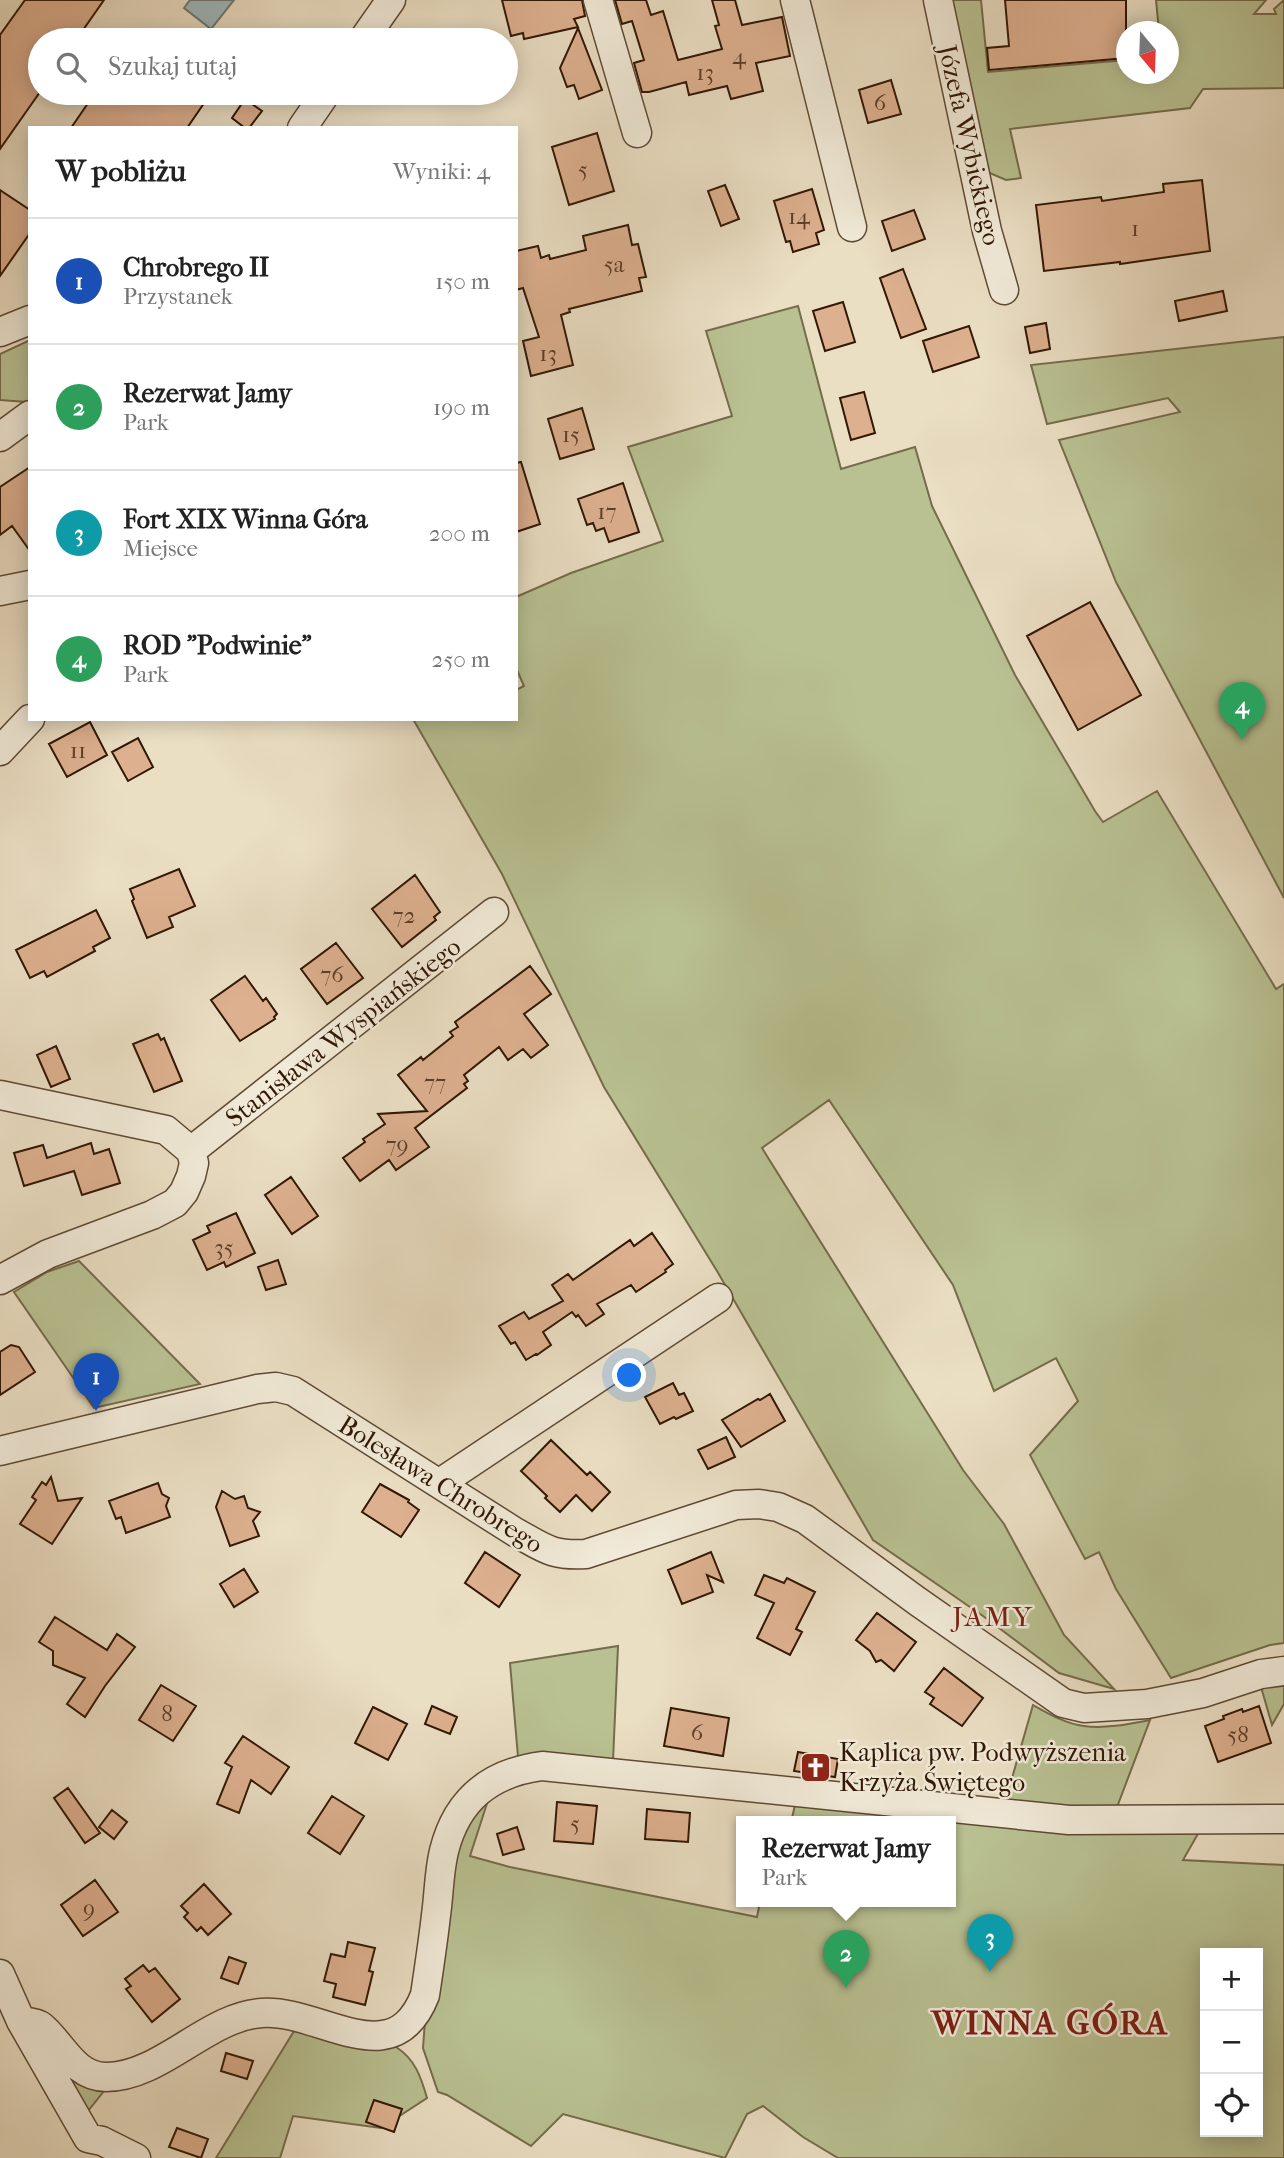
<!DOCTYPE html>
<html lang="pl">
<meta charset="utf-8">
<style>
body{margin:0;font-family:"IM FELL French Canon",serif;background:#f6f6f6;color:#222}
.controls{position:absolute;right:21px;bottom:21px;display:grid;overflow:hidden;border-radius:0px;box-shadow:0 4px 18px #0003}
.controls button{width:63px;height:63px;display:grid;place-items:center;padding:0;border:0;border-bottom:2px solid #e0e0e0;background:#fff;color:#222;font:35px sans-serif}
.compass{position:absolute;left:1116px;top:21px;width:63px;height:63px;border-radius:50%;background:#fff;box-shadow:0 4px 18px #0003;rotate:161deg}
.you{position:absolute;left:630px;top:1376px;width:24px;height:24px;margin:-18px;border:5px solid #fff;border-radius:50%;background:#1a73e8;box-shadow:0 0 0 10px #1a73e833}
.badge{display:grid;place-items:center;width:46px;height:46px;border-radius:50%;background:#8f2418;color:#fff;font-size:23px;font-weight:700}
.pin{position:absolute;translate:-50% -58px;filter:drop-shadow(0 2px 4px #0008)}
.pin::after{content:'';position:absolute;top:37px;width:24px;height:21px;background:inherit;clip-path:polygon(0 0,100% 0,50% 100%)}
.popup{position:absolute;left:736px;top:1816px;width:220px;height:91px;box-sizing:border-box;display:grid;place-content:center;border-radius:0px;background:#fff;filter:drop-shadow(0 2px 5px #0005);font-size:23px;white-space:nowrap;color:#767676}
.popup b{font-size:26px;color:#222}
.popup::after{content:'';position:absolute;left:50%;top:100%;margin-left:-14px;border:14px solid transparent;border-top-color:#fff}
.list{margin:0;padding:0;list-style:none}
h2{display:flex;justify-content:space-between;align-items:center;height:91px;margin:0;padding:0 28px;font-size:30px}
h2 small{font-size:23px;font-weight:400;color:#767676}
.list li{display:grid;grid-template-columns:46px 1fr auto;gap:21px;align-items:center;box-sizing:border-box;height:126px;padding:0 28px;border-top:2px solid #e0e0e0}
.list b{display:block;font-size:26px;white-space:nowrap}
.list p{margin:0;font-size:23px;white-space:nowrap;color:#767676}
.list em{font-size:23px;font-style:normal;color:#767676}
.icon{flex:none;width:38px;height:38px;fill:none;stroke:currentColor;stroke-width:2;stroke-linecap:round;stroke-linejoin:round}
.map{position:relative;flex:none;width:1284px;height:2158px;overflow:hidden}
.search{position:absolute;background:#fff;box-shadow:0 4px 18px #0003;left:28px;top:28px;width:490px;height:77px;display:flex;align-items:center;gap:18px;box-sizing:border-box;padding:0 24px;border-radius:38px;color:#767676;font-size:26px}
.panel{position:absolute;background:#fff;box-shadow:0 4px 18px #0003;left:28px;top:126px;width:490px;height:595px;border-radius:0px}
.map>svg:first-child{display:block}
.green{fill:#b9c192;stroke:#756c4b;stroke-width:2;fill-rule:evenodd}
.water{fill:#9cb9be;stroke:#717874;stroke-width:2}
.building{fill:#ddb08f;stroke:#311704;stroke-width:2}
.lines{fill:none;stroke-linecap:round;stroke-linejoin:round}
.minor-casing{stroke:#5f4934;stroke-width:31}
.minor{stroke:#f1ead8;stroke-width:28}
.labels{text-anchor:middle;stroke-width:5;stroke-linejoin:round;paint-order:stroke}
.number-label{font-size:23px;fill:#5c3d27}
.street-label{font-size:26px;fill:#311704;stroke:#f1ead8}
.poi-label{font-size:26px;fill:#311704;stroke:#f1ead8;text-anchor:start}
.neighbourhood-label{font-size:28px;letter-spacing:2px;fill:#7a1f14;stroke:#f1ead8}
.district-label{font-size:33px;font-weight:bold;letter-spacing:2px;fill:#7a1f14;stroke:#f1ead8}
</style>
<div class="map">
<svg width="1284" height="2158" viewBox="0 0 1284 2158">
<rect width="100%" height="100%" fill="#eadec3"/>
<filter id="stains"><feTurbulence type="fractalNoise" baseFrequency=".00286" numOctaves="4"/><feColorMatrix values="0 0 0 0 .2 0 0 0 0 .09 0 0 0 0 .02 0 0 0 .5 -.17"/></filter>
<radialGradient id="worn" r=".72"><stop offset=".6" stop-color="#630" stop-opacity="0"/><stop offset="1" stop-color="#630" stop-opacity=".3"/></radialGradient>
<path class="green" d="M 945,0 L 981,0 L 988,72 L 1126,60 L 1126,74 L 1168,74 L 1168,32 L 1159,31 L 1156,0 L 1266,0 L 1254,14 L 1276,14 L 1274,9 L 1284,0 L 1284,88 L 1203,89 L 1190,108 L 1010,129 L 1021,178 L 1006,180 L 985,171 Z
M 798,306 L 841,469 L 915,447 L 932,506 L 1015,675 L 1095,811 L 1103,822 L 1157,791 L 1276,989 L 1284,984 L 1284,1643 L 1270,1645 L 1171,1678 L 1116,1589 L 1099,1552 L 1085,1559 L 1030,1455 L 1078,1401 L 1056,1358 L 994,1391 L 953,1285 L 829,1100 L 762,1148 L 963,1470 L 1004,1524 L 1064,1635 L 1114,1689 L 1059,1673 L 983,1616 L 873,1540 L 717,1271 L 604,1087 L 502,874 L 413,719 L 516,719 L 516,690 L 524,686 L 516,668 L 516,597 L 571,573 L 663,541 L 628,447 L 732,416 L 706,331 Z
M 1284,337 L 1284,898 L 1116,582 L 1059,440 L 1180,412 L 1168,398 L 1047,424 L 1031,365 Z
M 30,340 L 30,399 L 27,402 L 0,400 L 0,354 Z
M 79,1261 L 200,1384 L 94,1408 L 14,1292 L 47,1272 Z
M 618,1646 L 613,1761 L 518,1757 L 510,1663 Z
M 1284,1681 L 1284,1704 L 1272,1725 L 1261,1687 Z
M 1033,1705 C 1049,1714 1066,1724 1084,1726 C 1105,1729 1129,1724 1150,1720 L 1114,1815 L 1004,1806 Z
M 492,1788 L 470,1856 L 510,1867 L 757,1917 L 760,1902 L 951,1902 L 951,1822 L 791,1822 L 796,1801 L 1203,1825 L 1183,1860 L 1284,1865 L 1284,2158 L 838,2158 L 803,2137 L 763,2106 L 747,2114 L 725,2158 L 563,2114 L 531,2146 L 447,2095 L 438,2092 L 423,2048 L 425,2021 L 456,1836 ZM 1205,1953 L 1258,1953 L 1258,2132 L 1205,2132 Z
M 299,2023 L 396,2047 C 415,2059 421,2077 427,2098 L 381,2128 L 293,2116 L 280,2158 L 216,2158 Z
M 46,2045 L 108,2086 L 84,2116 Z"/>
<path class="water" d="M 190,0 L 234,0 L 211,29 L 184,8 Z"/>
<path class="building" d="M 25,0 L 104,0 L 76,40 L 40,40 L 40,92 L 0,149 L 0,35 Z
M 502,0 L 582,0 L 585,16 L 574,19 L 578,27 L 524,39 L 523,33 L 511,36 Z
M 615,0 L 646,0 L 651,15 L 663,11 L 678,60 L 722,49 L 715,26 L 719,25 L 712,0 L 735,0 L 742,25 L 782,17 L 790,56 L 756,63 L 763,91 L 731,99 L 727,86 L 689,95 L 686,82 L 649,92 L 642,92 L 634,63 L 644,60 L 632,21 L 622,24 Z
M 1005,0 L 1126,0 L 1126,58 L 989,70 L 987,48 L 1009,46 Z
M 578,28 L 602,90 L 579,99 L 574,85 L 567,87 L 560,68 Z
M 891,80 L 901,114 L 868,123 L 859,90 Z
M 95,93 L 211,93 L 187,128 L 71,128 Z
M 245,99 L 262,111 L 249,128 L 245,128 L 232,118 Z
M 597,133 L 614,191 L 569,205 L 552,147 Z
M 1202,180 L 1210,251 L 1120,264 L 1120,262 L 1044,271 L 1036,205 L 1101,197 L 1102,201 L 1164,192 L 1163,184 Z
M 725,185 L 739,219 L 721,226 L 708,191 Z
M 812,189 L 824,230 L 816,233 L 819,244 L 793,252 L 790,241 L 786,242 L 774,201 Z
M 0,190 L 30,210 L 30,233 L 0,276 Z
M 914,210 L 925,239 L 892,251 L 882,221 Z
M 628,225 L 632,245 L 638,244 L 646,277 L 639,278 L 642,291 L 569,309 L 570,312 L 561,315 L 573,365 L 531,376 L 523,341 L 539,337 L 523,288 L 516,290 L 516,251 L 538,246 L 541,258 L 549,255 L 550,259 L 586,250 L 583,236 Z
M 903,269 L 926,329 L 901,338 L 880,278 Z
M 1223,291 L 1227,311 L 1179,321 L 1175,301 Z
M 843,302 L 855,342 L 825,351 L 813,311 Z
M 1046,323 L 1050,349 L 1030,353 L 1025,327 Z
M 969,326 L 979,357 L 933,372 L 923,341 Z
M 864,392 L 875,433 L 851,440 L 840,398 Z
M 582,408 L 594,449 L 560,459 L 548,419 Z
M 521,462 L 540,524 L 516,532 L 516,463 Z
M 30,467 L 30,551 L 12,526 L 0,535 L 0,487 Z
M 623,483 L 639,532 L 609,542 L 604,528 L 596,531 L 593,523 L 587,525 L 578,499 Z
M 1090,602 L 1141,695 L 1078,730 L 1027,636 Z
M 90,722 L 107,755 L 67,777 L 49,744 Z
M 138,738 L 153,767 L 128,781 L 112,752 Z
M 179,869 L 195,906 L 169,917 L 173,927 L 147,938 L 132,901 L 134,899 L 130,889 Z
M 415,875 L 440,912 L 434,917 L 436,920 L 402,947 L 372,909 Z
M 96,910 L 110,938 L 93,947 L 95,951 L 47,977 L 44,971 L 30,978 L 16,950 Z
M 336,943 L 363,978 L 327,1004 L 301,969 Z
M 530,966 L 551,994 L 524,1014 L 548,1045 L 531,1058 L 523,1049 L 508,1060 L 499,1047 L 464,1075 L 468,1081 L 464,1084 L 467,1088 L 415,1128 L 429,1147 L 396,1170 L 389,1160 L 360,1181 L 343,1158 L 365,1142 L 363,1139 L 385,1124 L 378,1114 L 427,1111 L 398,1075 L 421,1057 L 423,1060 L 453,1036 L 450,1032 L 458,1027 L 455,1022 Z
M 245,976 L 263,1001 L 266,998 L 277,1014 L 274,1017 L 275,1019 L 240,1041 L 211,1000 Z
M 158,1034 L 161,1040 L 164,1038 L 182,1081 L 154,1092 L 133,1044 Z
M 56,1046 L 70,1079 L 51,1087 L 37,1055 Z
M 91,1143 L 94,1154 L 109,1149 L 120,1183 L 82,1195 L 74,1171 L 24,1186 L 14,1153 L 43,1145 L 47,1158 Z
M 291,1177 L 318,1216 L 292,1234 L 265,1195 Z
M 236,1213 L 255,1253 L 226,1267 L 224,1262 L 207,1270 L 193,1240 L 210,1232 L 207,1226 Z
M 652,1233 L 673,1264 L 665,1270 L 666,1272 L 636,1292 L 631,1285 L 597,1304 L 604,1314 L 586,1326 L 578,1315 L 576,1317 L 572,1312 L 543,1332 L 551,1345 L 537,1355 L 536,1354 L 526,1360 L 515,1342 L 511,1344 L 499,1326 L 524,1312 L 529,1319 L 563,1301 L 552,1285 L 568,1274 L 573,1280 L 630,1240 L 634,1246 Z
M 278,1260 L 286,1284 L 266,1290 L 258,1267 Z
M 11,1345 L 19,1347 L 35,1372 L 0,1395 L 0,1352 Z
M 673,1383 L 679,1395 L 684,1393 L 693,1411 L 676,1419 L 674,1417 L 660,1424 L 645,1397 Z
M 770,1394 L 785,1421 L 741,1447 L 722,1420 L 758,1399 L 760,1400 Z
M 726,1437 L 735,1457 L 708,1469 L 698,1450 Z
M 551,1440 L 587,1475 L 590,1472 L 610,1492 L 592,1511 L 576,1495 L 560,1512 L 545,1498 L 547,1496 L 521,1471 Z
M 51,1477 L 58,1501 L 82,1498 L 52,1544 L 20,1524 L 36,1500 L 32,1497 L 42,1482 L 46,1485 Z
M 158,1483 L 162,1494 L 169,1498 L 166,1506 L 170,1517 L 126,1533 L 121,1517 L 116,1519 L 109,1501 Z
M 380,1484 L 409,1500 L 408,1502 L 419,1510 L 401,1537 L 362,1512 Z
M 222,1491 L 235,1499 L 244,1496 L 248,1508 L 260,1512 L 253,1521 L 259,1536 L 230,1546 L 216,1507 Z
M 485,1552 L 520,1575 L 499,1607 L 465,1583 Z
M 711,1552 L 723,1582 L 707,1575 L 713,1592 L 682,1604 L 668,1570 Z
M 244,1569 L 258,1592 L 234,1607 L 220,1584 Z
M 764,1575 L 784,1583 L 787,1578 L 815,1592 L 796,1629 L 802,1632 L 790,1655 L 757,1638 L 774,1603 L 755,1595 Z
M 877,1613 L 916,1642 L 894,1671 L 881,1660 L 876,1662 L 870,1651 L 856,1640 Z
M 55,1617 L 107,1650 L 117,1634 L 135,1647 L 105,1686 L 85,1717 L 67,1704 L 85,1678 L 53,1665 L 53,1651 L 39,1642 Z
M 944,1668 L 983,1698 L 962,1726 L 930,1704 L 934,1698 L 925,1692 Z
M 161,1685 L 196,1706 L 173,1741 L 139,1720 Z
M 432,1706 L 457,1717 L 450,1734 L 425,1724 Z
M 1259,1706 L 1271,1743 L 1218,1762 L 1205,1726 L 1224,1719 L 1223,1716 L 1242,1709 L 1243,1712 Z
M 373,1707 L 407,1724 L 388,1760 L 355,1743 Z
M 671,1708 L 729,1718 L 723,1756 L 664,1746 Z
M 243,1736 L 289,1767 L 271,1794 L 251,1780 L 239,1813 L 217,1804 L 232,1767 L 225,1763 Z
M 798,1752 L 838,1759 L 835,1777 L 794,1771 Z
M 68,1788 L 100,1833 L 85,1843 L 54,1798 Z
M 332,1796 L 364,1816 L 340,1854 L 308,1833 Z
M 557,1802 L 597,1806 L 593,1844 L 554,1841 Z
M 647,1809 L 690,1813 L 688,1842 L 645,1839 Z
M 112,1810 L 127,1822 L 114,1839 L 99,1827 Z
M 517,1827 L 524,1849 L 503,1855 L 497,1834 Z
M 95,1880 L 118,1912 L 83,1936 L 61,1905 Z
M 204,1884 L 231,1914 L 208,1935 L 201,1927 L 197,1931 L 184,1917 L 188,1913 L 181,1906 Z
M 348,1942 L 375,1948 L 369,1971 L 373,1972 L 365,2005 L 333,1997 L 336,1984 L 324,1981 L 331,1954 L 345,1957 Z
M 229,1957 L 246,1963 L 238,1984 L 221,1978 Z
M 143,1965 L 149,1972 L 155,1968 L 180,1999 L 152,2022 L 126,1989 L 131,1986 L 125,1979 Z
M 226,2053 L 253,2061 L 247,2079 L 221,2071 Z
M 374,2100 L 402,2109 L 394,2132 L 366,2122 Z
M 177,2128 L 208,2139 L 201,2158 L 169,2147 Z"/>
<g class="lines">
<defs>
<path id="minor" d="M 598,0 L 637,133
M 795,0 L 852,227
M 938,0 L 987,231 L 1004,290
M 363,40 L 391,0
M 302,128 L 326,93
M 0,332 L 30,320
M 0,437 L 30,415
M 0,591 L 30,585
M 0,751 L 30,719
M 0,1095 L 166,1130 L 191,1151 L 194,1163 L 191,1176 L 184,1192 L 175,1203 L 152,1215 L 48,1254 L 0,1280
M 191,1151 L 494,912
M 0,1451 L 257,1389 L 276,1387 L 293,1391 L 515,1532 C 544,1548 551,1556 586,1554 L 736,1505 L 759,1504 L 778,1507 L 805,1519 L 917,1601 L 1063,1703 L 1084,1708 L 1147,1704 L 1203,1693 L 1261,1674 L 1284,1671
M 440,1483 L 718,1298
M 0,1974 L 21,2021 L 88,2138 L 102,2141 L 136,2158
M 21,2021 C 27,2022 36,2022 41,2026 C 62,2043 74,2077 106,2077 C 161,2077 208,2016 262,2013 C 321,2009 393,2077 425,1995 C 429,1968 433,1942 436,1915 C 439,1894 439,1871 444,1851 C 457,1799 490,1773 542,1766 L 1069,1820 L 1284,1819"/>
</defs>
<use href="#minor" class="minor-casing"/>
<use href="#minor" class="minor"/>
</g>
<defs>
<symbol id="church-square" viewBox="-11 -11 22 22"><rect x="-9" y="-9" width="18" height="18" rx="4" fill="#8f2418" stroke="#f1ead8"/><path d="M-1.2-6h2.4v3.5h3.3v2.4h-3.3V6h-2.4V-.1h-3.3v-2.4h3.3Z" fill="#fff"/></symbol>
</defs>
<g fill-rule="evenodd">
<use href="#church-square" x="798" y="1750" width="35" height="35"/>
</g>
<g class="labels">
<g class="number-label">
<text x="739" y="64">4</text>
<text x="705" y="80">13</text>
<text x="880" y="110">6</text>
<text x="583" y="177">5</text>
<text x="799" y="224">14</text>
<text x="1135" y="236">1</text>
<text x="614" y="272">5a</text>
<text x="548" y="361">13</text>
<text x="571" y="442">15</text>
<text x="607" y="519">17</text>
<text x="78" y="758">11</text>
<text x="404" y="923">72</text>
<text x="332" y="982">76</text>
<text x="435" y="1090">77</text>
<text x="397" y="1152">79</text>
<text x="224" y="1255">35</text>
<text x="167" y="1721">8</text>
<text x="697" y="1740">6</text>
<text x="1238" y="1742">58</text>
<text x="575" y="1831">5</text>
<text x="89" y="1916">9</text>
</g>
<g class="street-label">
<text transform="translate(970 145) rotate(77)" y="9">Józefa Wybickiego</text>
<text transform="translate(343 1032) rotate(-38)" y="9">Stanisława Wyspiańskiego</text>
<text transform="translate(441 1484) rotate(32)" y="9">Bolesława Chrobrego</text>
</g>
<g class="poi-label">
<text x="839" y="1761">Kaplica pw. Podwyższenia<tspan x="839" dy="30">Krzyża Świętego</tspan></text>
</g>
<g class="neighbourhood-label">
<text x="993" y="1626">JAMY</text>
</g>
<g class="district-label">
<text x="1050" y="2034">WINNA GÓRA</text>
</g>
</g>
<rect width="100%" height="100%" filter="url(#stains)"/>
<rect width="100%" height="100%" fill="url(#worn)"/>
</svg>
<div class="controls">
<button>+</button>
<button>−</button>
<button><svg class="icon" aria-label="locate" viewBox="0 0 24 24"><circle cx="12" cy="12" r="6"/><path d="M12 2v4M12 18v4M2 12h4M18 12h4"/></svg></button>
</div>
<svg class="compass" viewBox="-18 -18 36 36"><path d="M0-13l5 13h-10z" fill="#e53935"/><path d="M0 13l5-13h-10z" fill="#767676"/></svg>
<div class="you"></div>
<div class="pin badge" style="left:96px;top:1411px;background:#1a4fb4">1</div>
<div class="pin badge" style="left:846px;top:1988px;background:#2e9e5b">2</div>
<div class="popup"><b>Rezerwat Jamy</b>Park</div>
<div class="pin badge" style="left:990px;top:1972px;background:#0f9aa8">3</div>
<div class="pin badge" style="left:1242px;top:740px;background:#2e9e5b">4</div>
<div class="search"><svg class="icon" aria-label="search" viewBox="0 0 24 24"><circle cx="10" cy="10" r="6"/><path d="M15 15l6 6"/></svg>Szukaj tutaj</div>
<section class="panel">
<h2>W pobliżu<small>Wyniki: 4</small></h2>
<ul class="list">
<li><span class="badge" style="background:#1a4fb4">1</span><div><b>Chrobrego II</b><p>Przystanek</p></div><em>150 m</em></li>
<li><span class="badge" style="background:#2e9e5b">2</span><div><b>Rezerwat Jamy</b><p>Park</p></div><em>190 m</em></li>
<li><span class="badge" style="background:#0f9aa8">3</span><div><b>Fort XIX Winna Góra</b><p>Miejsce</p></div><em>200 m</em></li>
<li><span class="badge" style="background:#2e9e5b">4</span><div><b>ROD &quot;Podwinie&quot;</b><p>Park</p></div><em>250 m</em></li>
</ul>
</section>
</div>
